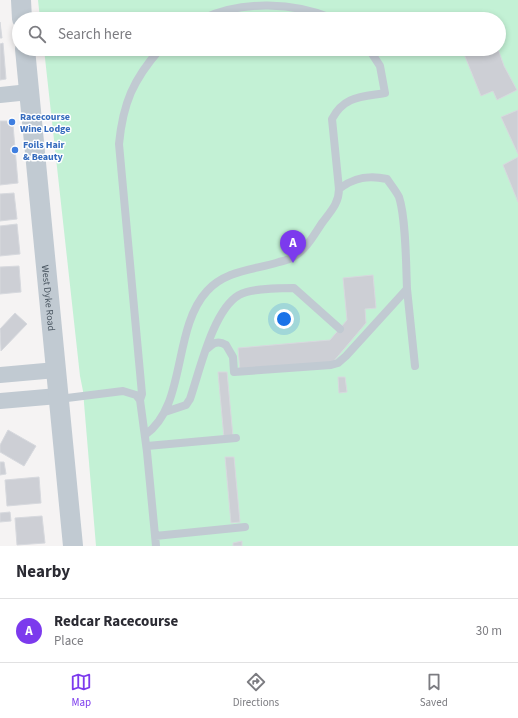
<!DOCTYPE html>
<style>
body{margin:0;font-family:"Source Sans 3",sans-serif;background:#f2f2f3;color:#2b2b33}
.you{position:absolute;left:284px;top:319px;width:14px;height:14px;margin:-10px;border:3px solid #fff;border-radius:50%;background:#1a73e8;box-shadow:0 0 0 6px #1a73e833}
.badge{display:grid;place-items:center;width:26px;height:26px;border-radius:50%;background:#7c3aed;color:#fff;font-size:13px;font-weight:700}
.pin{position:absolute;translate:-50% -33px;filter:drop-shadow(0 1px 2px #0008)}
.pin::after{content:'';position:absolute;top:21px;width:14px;height:12px;background:inherit;clip-path:polygon(0 0,100% 0,50% 100%)}
.list{margin:0;padding:0;list-style:none}
h2{display:flex;justify-content:space-between;align-items:center;height:52px;margin:0;padding:0 16px;font-size:17px}
h2 small{font-size:13px;font-weight:400;color:#7c7c81}
.list li{display:grid;grid-template-columns:26px 1fr auto;gap:12px;align-items:center;box-sizing:border-box;height:64px;padding:0 16px;border-top:1px solid #e1e1e2}
.list b{display:block;font-size:15px;white-space:nowrap}
.list p{margin:0;font-size:13px;white-space:nowrap;color:#7c7c81}
.list em{font-size:13px;font-style:normal;color:#7c7c81}
.icon{flex:none;width:22px;height:22px;fill:none;stroke:currentColor;stroke-width:2;stroke-linecap:round;stroke-linejoin:round}
.map{position:relative;flex:none;width:518px;height:546px;overflow:hidden}
.search{position:absolute;background:#fff;box-shadow:0 2px 6px #0003;left:12px;right:12px;top:12px;height:44px;display:flex;align-items:center;gap:10px;box-sizing:border-box;padding:0 14px;border-radius:22px;color:#7c7c81;font-size:15px}
.sheet{height:116px;background:#fff}
nav{display:flex;justify-content:space-around;align-items:center;box-sizing:border-box;height:56px;border-top:1px solid #e1e1e2;background:#fff;font-size:11px;color:#7c7c81}
nav a{display:grid;justify-items:center;gap:2px}
nav .on{color:#7c3aed}
.map>svg:first-child{display:block}
.green{fill:#c3f1d5}
.building{fill:#cdcfd5;stroke:#d7d9de}
.lines{fill:none;stroke-linecap:round;stroke-linejoin:round}
.service{stroke:#c1cad2;stroke-width:8}
.minor{stroke:#c1cad2;stroke-width:16}
.tertiary{stroke:#c1cad2;stroke-width:20}
.shop-dot{fill:#3f7fe0;stroke:#fff;stroke-width:1.5}
.labels{text-anchor:middle;stroke-width:3;stroke-linejoin:round;paint-order:stroke}
.shop-label{font-size:10px;font-weight:bold;fill:#366cbe;stroke:#fff;text-anchor:start}
.street-label{font-size:10px;fill:#4a5661;stroke:#fff}
</style>
<div class="map">
<svg width="518" height="546" viewBox="0 0 518 546">
<rect width="100%" height="100%" fill="#f5f3f3"/>
<path class="green" d="M 38,0 L 518,0 L 518,546 L 96,546 L 83,391 L 80,376 L 44,49 L 499,49 L 499,19 L 40,19 Z"/>
<path class="building" d="M 0,22 L 2,38 L 0,38 Z
M 3,43 L 6,79 L 0,80 L 0,44 Z
M 462,49 L 498,49 L 504,66 L 517,90 L 497,100 L 493,91 L 481,96 Z
M 518,110 L 518,154 L 501,117 Z
M 0,121 L 7,121 L 13,125 L 18,183 L 0,185 Z
M 518,157 L 518,202 L 503,165 Z
M 14,193 L 17,219 L 0,221 L 0,194 Z
M 17,224 L 20,254 L 0,256 L 0,226 Z
M 19,266 L 21,292 L 0,294 L 0,267 Z
M 373,275 L 376,308 L 365,309 L 366,323 L 333,362 L 240,371 L 238,348 L 330,340 L 347,320 L 343,278 Z
M 15,313 L 27,324 L 1,351 L 0,329 Z
M 218,372 L 227,372 L 233,437 L 224,438 Z
M 338,377 L 345,377 L 347,392 L 339,393 Z
M 8,430 L 36,446 L 24,466 L 0,452 L 0,445 Z
M 225,457 L 234,457 L 240,522 L 231,523 Z
M 0,462 L 4,462 L 6,474 L 0,475 Z
M 39,477 L 41,503 L 7,506 L 5,480 Z
M 10,512 L 11,521 L 0,522 L 0,513 Z
M 42,516 L 45,543 L 17,545 L 15,518 Z
M 242,541 L 242,546 L 233,546 L 233,543 Z"/>
<g class="lines">
<path class="service" d="M 202,19 C 242,0 294,2 334,19
M 407,289 L 415,366
M 207,349 C 213,343 218,340 226,345 L 233,357 L 234,372 L 331,365 L 338,363 L 346,356 L 407,289 C 406,265 406,218 399,197 C 396,191 391,185 387,179 C 369,175 354,177 339,189
M 59,399 L 123,391 L 136,395 L 140,400 L 147,452 L 156,546
M 140,400 L 142,394 L 119,144 C 123,103 133,80 160,49
M 165,412 L 186,405 L 190,399 C 200,370 213,310 239,295 C 252,288 279,288 294,288 L 340,329
M 145,435 C 187,406 172,329 207,291 C 226,270 254,270 279,262 C 283,261 289,260 293,257 C 306,250 314,235 322,223 C 331,211 339,203 339,189 L 332,119 C 344,96 361,97 385,93 L 380,66 L 369,49
M 147,446 L 236,438
M 155,536 L 245,527"/>
<path class="minor" d="M 0,95 L 29,92
M 0,375 L 56,370
M 0,401 L 58,396"/>
<g class="tertiary">
<path d="M 21,0 L 22,19"/>
<path id="s1" d="M 25,49 L 73,546"/>
</g>
</g>
<g class="shop-dot">
<circle cx="12" cy="122" r="4"/>
<circle cx="15" cy="150" r="4"/>
</g>
<g class="labels">
<g class="shop-label">
<text x="20" y="120">Racecourse<tspan x="20" dy="12">Wine Lodge</tspan></text>
<text x="23" y="148">Foils Hair<tspan x="23" dy="12">&amp; Beauty</tspan></text>
</g>
<g class="street-label">
<text dy="4" stroke="none"><textPath href="#s1" startOffset="250">West Dyke Road</textPath></text>
</g>
</g>
</svg>
<div class="you"></div>
<div class="pin badge" style="left:293px;top:263px">A</div>
<div class="search"><svg class="icon" aria-label="search" viewBox="0 0 24 24"><circle cx="10" cy="10" r="6"/><path d="M15 15l6 6"/></svg>Search here</div>
</div>
<section class="sheet">
<h2>Nearby<small></small></h2>
<ul class="list">
<li><span class="badge">A</span><div><b>Redcar Racecourse</b><p>Place</p></div><em>30 m</em></li>
</ul>
</section>
<nav>
<a class="on"><svg class="icon" aria-label="map" viewBox="0 0 24 24"><path d="M3 6l6-2 6 2 6-2v14l-6 2-6-2-6 2zM9 4v14M15 6v14"/></svg>Map</a>
<a><svg class="icon" aria-label="directions" viewBox="0 0 24 24"><path d="M12 3l9 9-9 9-9-9zM9 14v-3h6M13 9l2 2-2 2"/></svg>Directions</a>
<a><svg class="icon" aria-label="saved" viewBox="0 0 24 24"><path d="M7 4h10v16l-5-4-5 4z"/></svg>Saved</a>
</nav>
